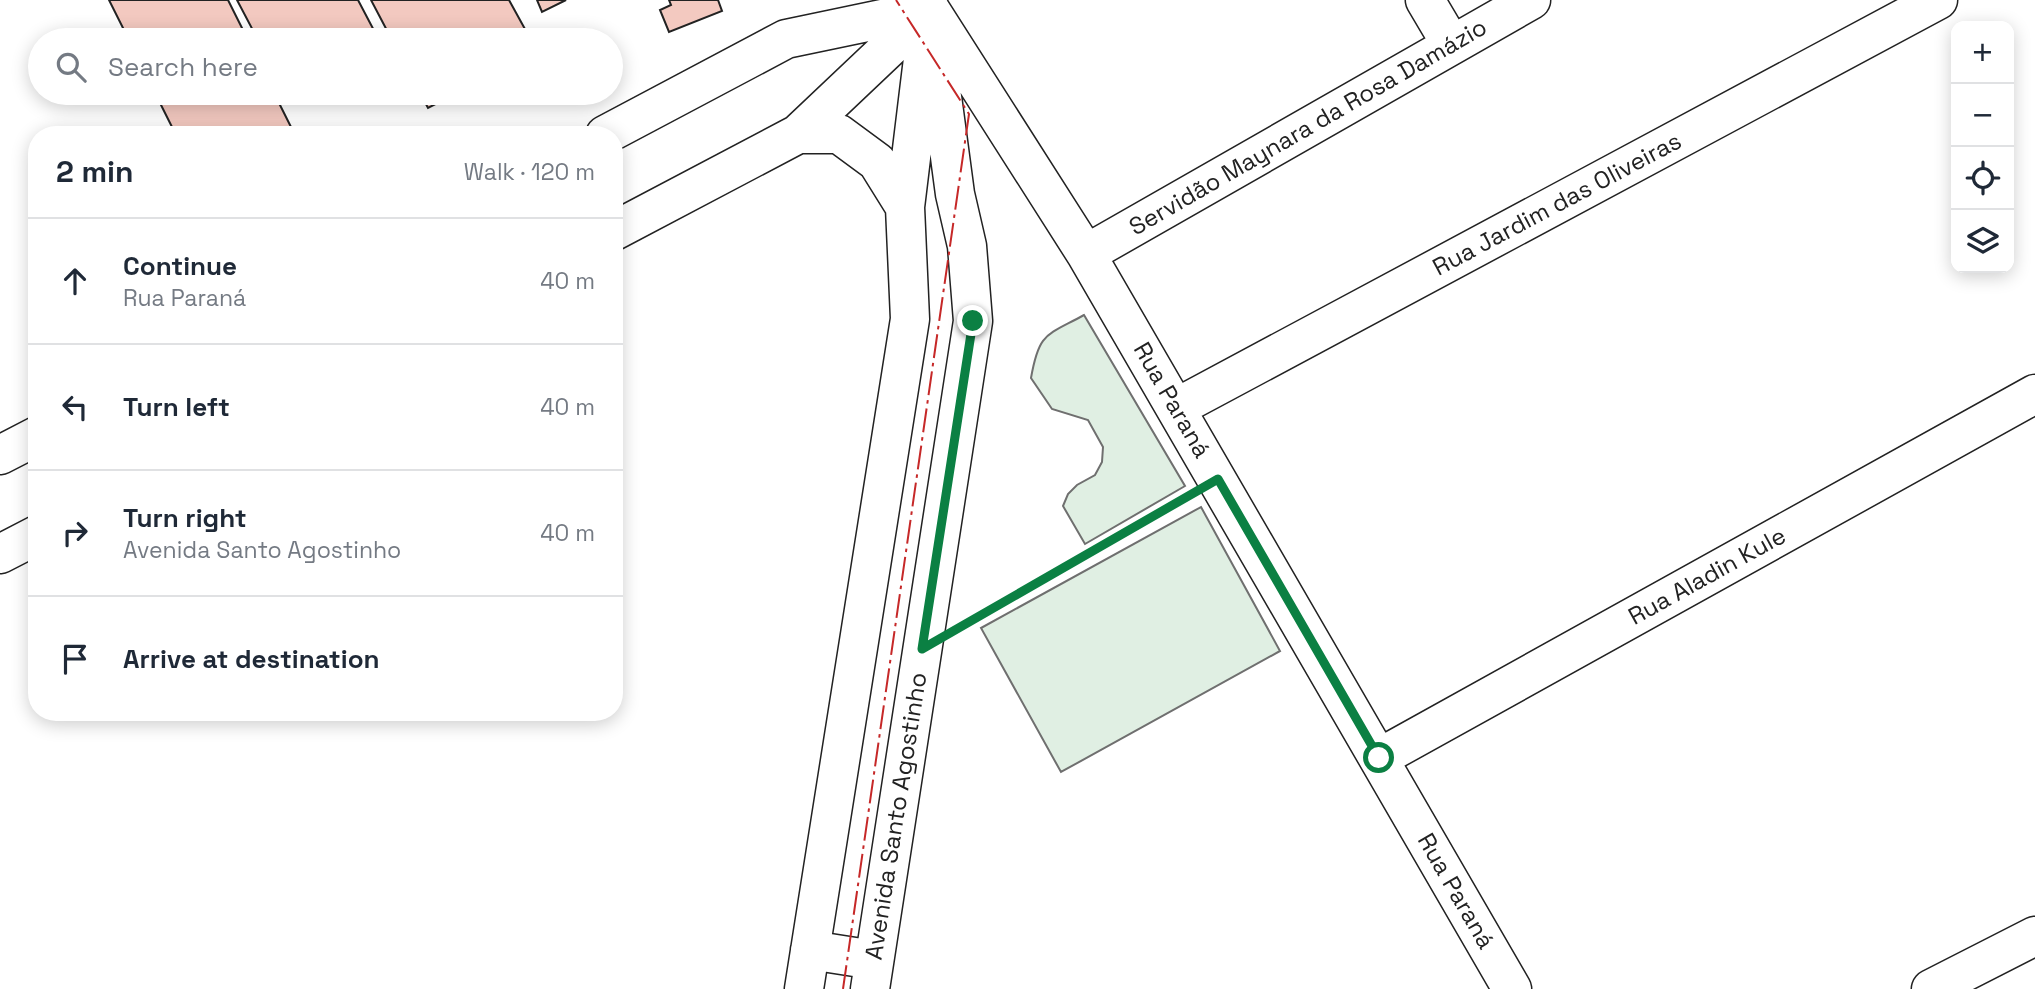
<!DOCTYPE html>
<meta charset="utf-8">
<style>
body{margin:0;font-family:"Space Grotesk",sans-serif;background:#f2f2f3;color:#1f2937}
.controls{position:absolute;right:21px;top:21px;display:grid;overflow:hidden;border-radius:14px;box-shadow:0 4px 18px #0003}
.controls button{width:63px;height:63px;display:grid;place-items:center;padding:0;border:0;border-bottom:2px solid #e0e1e3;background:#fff;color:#1f2937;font:35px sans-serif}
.stop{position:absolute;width:21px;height:21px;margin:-16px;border:5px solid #0b8043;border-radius:50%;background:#fff}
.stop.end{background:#0b8043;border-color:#fff;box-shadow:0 2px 7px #0008}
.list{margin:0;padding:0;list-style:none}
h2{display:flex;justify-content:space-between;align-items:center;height:91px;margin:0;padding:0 28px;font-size:30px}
h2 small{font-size:23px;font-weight:400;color:#747a83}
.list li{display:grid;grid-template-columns:46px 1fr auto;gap:21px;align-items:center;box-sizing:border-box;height:126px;padding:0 28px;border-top:2px solid #e0e1e3}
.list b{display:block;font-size:26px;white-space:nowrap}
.list p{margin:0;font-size:23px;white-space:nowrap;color:#747a83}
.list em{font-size:23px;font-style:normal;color:#747a83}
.icon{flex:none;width:38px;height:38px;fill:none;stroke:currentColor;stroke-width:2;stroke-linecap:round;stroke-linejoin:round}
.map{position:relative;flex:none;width:2035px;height:989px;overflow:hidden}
.search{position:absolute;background:#fff;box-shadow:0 4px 18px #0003;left:28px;top:28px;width:595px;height:77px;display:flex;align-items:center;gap:18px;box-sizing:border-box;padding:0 24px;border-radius:38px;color:#747a83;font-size:26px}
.panel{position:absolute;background:#fff;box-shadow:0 4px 18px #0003;left:28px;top:126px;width:595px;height:595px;border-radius:28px}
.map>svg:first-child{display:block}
.green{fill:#e0efe3;stroke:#6f6f6f;stroke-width:2}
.building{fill:#f3c9c0;stroke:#222;stroke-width:2}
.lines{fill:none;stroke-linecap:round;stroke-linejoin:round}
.minor-casing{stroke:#222;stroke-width:41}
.path{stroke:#646464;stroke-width:4.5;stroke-dasharray:5 3.5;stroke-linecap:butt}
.minor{stroke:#fff;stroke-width:38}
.power{stroke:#c62828;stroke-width:2;stroke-dasharray:24 5 3.5 5;stroke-linecap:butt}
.route{stroke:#0b8043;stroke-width:9}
.labels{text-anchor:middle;stroke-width:5;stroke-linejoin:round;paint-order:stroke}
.street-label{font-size:24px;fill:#222;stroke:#fff}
</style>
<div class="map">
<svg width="2035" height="989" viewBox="0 0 2035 989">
<rect width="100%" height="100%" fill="#fff"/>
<path class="green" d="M 1084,315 L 1185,486 L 1085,544 L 1063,506 L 1068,494 L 1077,485 L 1095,475 L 1102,462 L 1103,447 L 1088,420 L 1052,409 L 1031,378 C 1039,332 1046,336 1084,315 Z
M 1201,507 L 1280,651 L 1061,772 L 981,628 Z"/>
<path class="building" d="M 109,0 L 228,0 L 248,40 L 129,40 Z
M 237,0 L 358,0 L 379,40 L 258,40 Z
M 371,0 L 509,0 L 531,40 L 392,40 Z
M 537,0 L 566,0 L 542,12 Z
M 669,0 L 718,0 L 722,11 L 669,32 L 660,10 L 671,5 Z
M 155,93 L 274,93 L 295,135 L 176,135 Z
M 420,93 L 457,93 L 428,108 Z"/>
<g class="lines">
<defs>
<path id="minor" d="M 924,0 L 1086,254 L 1512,989
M 1425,0 L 1451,44
M 798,134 L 839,134 L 877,162 L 905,207
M 605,135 L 786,39 L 930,9
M 614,231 L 798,134 L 930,9
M 1086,254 L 1531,0
M 1176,408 L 1938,0
M 0,455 L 37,436
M 0,554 L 37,535
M 1379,758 L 2035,394
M 810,950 L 874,960
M 804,989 L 910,319 L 905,207 L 923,59
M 870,989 L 973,321 L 967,246 L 955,194 L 932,22
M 1931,989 L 2035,936"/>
</defs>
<use href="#minor" class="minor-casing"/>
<path class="path" d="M 973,620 L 1178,502"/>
<use href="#minor" class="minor"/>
<path class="power" d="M 843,989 L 969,114 L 896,0"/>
</g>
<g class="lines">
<path class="route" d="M 973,321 L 922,649 L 1218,479 L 1379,758"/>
</g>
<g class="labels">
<g class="street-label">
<text transform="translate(1308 127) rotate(-30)" y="8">Servidão Maynara da Rosa Damázio</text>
<text transform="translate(1557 204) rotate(-28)" y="8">Rua Jardim das Oliveiras</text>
<text transform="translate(1172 400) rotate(60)" y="8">Rua Paraná</text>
<text transform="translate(1707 576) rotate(-29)" y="8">Rua Aladin Kule</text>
<text transform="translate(896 816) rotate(-81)" y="8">Avenida Santo Agostinho</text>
<text transform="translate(1456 891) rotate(60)" y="8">Rua Paraná</text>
</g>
</g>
</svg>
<div class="controls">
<button>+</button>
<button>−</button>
<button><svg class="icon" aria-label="locate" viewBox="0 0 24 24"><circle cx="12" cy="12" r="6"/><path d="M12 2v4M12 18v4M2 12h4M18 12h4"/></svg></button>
<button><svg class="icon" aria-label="layers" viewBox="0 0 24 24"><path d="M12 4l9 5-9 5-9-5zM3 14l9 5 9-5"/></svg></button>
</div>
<div class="stop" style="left:1379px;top:758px"></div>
<div class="stop end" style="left:973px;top:321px"></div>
<div class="search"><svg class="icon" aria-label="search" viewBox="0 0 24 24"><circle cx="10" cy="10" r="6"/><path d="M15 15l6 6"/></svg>Search here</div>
<section class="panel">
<h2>2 min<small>Walk · 120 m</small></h2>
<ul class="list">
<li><svg class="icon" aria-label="ahead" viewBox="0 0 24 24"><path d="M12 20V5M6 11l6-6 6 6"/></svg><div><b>Continue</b><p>Rua Paraná</p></div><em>40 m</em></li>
<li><svg class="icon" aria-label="left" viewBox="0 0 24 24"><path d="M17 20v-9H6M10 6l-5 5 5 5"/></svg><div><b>Turn left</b></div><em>40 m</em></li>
<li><svg class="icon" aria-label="right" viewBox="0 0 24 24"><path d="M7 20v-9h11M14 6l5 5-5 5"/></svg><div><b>Turn right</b><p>Avenida Santo Agostinho</p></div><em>40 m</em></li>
<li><svg class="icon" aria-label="arrive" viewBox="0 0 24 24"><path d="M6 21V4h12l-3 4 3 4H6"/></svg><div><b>Arrive at destination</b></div></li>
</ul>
</section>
</div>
